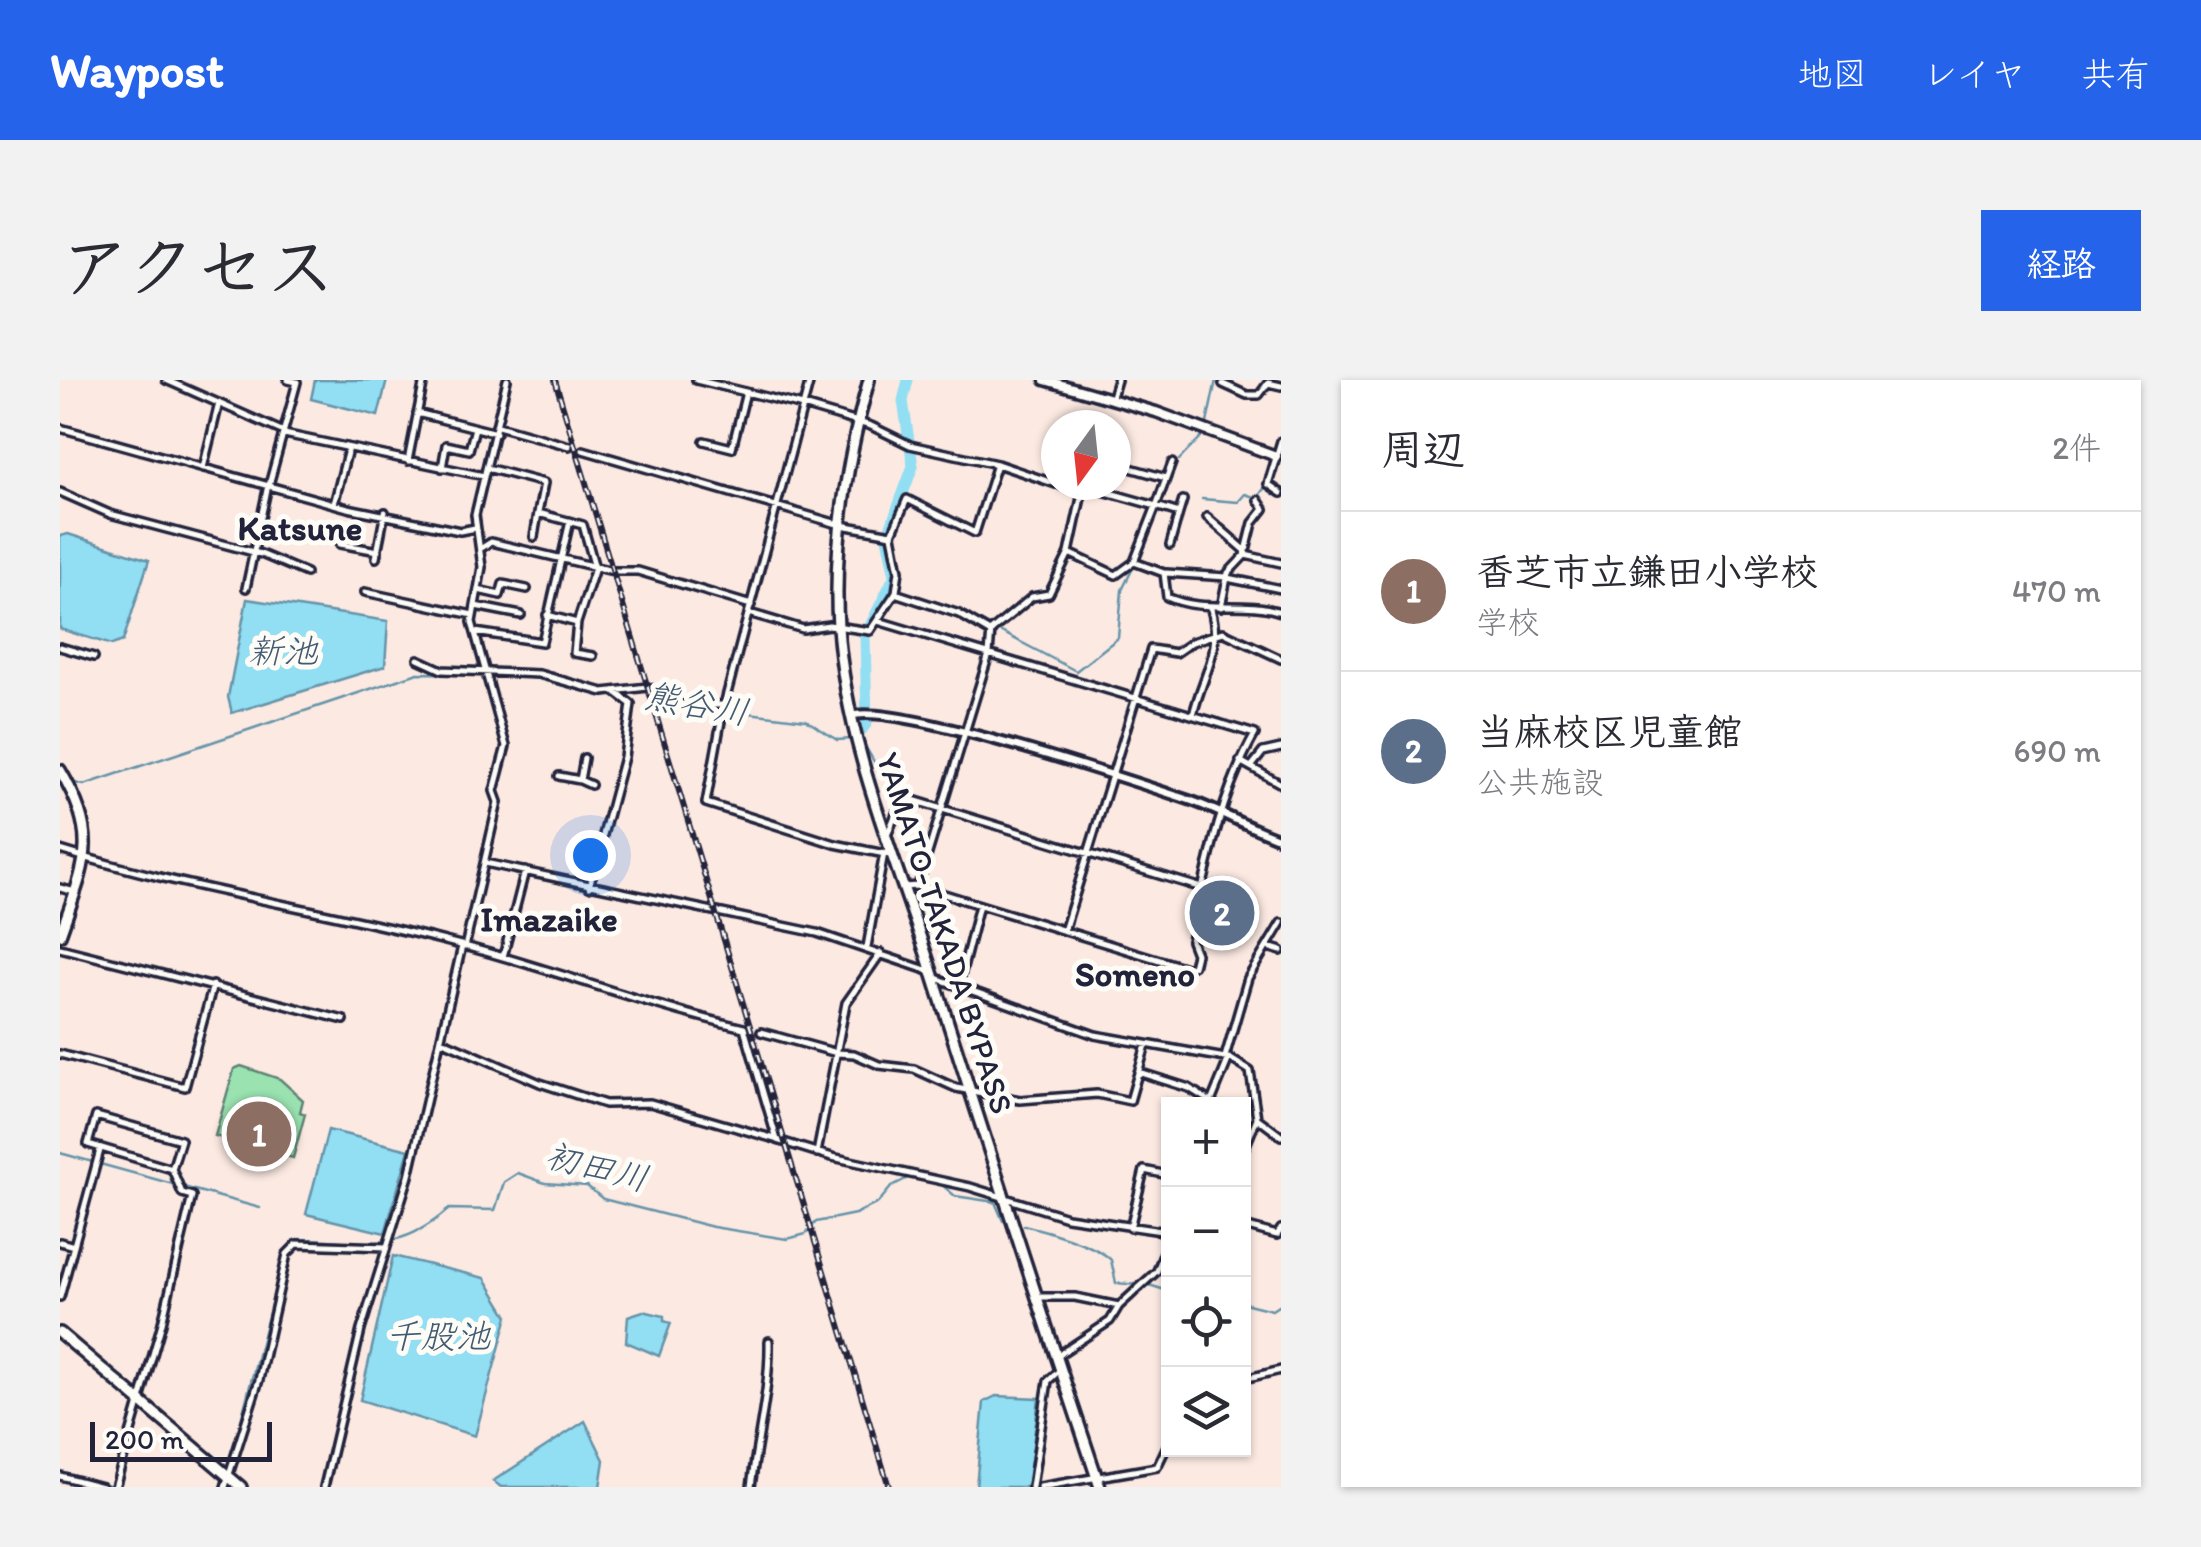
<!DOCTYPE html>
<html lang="ja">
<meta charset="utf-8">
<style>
body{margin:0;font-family:Itim,"Klee One",sans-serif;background:#f2f2f3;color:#2b2b33}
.controls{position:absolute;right:30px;bottom:30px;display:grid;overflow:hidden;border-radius:0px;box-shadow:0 2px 8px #0004}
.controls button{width:90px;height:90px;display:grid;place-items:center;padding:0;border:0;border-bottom:2px solid #e1e1e2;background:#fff;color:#2b2b33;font:50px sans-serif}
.compass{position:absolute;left:981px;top:30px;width:90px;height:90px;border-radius:50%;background:#fff;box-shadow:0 2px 8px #0004;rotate:195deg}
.scale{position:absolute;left:30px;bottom:25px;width:182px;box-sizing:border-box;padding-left:10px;border:5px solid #22223b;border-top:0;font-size:28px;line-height:35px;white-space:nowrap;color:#22223b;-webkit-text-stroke:8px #fdfcf7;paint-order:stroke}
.you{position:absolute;left:530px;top:475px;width:35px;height:35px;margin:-25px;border:8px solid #fff;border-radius:50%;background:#1a73e8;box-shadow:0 0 0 15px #1a73e833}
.badge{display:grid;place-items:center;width:65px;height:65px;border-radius:50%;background:#2563eb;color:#fff;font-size:32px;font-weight:700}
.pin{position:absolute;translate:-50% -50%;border:5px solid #fff;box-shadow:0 2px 10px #0006}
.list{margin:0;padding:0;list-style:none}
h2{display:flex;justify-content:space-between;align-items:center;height:130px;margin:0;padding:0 40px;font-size:42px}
h2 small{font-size:32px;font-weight:400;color:#7c7c81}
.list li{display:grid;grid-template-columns:65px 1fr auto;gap:30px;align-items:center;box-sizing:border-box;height:160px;padding:0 40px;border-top:2px solid #e1e1e2}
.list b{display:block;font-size:38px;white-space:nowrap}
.list p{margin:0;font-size:32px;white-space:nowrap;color:#7c7c81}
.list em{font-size:32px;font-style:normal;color:#7c7c81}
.icon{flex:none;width:55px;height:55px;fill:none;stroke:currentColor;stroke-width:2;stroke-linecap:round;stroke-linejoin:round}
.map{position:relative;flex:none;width:1221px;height:1107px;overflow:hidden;border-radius:0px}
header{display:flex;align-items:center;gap:60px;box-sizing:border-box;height:140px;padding:0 50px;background:#2563eb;color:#fff}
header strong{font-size:48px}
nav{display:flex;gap:55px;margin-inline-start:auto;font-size:35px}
.intro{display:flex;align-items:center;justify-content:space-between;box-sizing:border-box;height:240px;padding:0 60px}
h1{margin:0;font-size:70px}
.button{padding:25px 45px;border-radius:0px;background:#2563eb;color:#fff;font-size:35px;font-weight:700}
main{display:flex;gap:60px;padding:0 60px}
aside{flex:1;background:#fff;border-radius:0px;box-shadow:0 2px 8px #0004}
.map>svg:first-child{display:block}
.green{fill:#9ae2b0;stroke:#5e8276;stroke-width:2.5}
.water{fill:#92def3;stroke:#6593a9;stroke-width:2.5}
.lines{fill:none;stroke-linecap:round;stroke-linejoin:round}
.stream{stroke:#6593a9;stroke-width:2.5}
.river{stroke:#92def3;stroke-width:11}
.minor-casing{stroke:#22223b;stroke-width:12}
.tertiary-casing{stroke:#22223b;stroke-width:14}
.secondary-casing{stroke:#22223b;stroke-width:15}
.trunk-casing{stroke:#22223b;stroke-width:16}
.minor{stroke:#fdfcf7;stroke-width:5}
.tertiary{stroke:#fdfcf7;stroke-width:6}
.secondary{stroke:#fdfcf7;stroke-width:8}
.trunk{stroke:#fdfcf7;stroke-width:9}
.rail-casing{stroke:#22223b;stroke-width:6}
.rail{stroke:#fdfcf7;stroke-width:2.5;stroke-dasharray:8;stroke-linecap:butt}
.labels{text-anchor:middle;stroke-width:10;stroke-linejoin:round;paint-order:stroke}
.street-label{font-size:32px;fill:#22223b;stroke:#fdfcf7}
.neighbourhood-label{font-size:35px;font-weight:bold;fill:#22223b;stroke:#fdfcf7}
.water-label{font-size:35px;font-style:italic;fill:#445a72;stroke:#fdfcf7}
</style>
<header>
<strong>Waypost</strong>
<nav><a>地図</a><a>レイヤ</a><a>共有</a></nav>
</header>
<div class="intro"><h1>アクセス</h1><a class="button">経路</a></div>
<main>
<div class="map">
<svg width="1221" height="1107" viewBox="0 0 1221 1107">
<rect width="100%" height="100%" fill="#fceae2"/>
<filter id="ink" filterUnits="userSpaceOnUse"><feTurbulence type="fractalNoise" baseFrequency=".01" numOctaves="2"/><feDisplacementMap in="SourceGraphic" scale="20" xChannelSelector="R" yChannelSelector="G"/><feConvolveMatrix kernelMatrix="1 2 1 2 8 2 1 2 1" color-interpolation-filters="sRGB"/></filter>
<g filter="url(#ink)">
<path class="green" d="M 181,686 L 220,699 L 243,720 L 240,732 L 245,734 L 233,778 L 155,756 L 174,689 Z"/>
<path class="water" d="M 255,0 L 327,0 L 318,36 L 251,19 Z
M 8,154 L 89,180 L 63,261 L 52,265 L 0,249 L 0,156 Z
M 187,219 L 328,241 L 325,286 L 172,333 L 168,317 Z
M 268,750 L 349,770 L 325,853 L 246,834 Z
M 333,876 L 425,898 L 448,936 L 415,1056 L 300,1020 Z
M 583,931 L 604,936 L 604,941 L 611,943 L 599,976 L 566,962 L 568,936 Z
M 936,1016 L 979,1018 L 968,1107 L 916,1107 L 924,1022 Z
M 525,1041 L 544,1080 L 540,1107 L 441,1107 L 433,1101 Z"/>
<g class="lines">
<path class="stream" d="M 1147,43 L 1156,0
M 1119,80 L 1144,54
M 1142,119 L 1178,122 L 1185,114 L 1197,118 L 1206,106
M 1090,148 L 1109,99
M 831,209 L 903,232 L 1016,291 L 1058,258 L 1062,210 L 1080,174
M 436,295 L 475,298 L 544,317 L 554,314
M 582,310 L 628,329 L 639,327
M 647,328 L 746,340 L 777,360 L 791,359
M 801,359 L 816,385 L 856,418
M 10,402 L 24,405 L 358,293 L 423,294
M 1098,492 L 1116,496
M 0,773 L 200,828
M 864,799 L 881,804 L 895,816 L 935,822 L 943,841
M 964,845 C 985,850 1037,865 1051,880 L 1056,903 L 1078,905
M 1086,904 L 1108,911
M 1184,923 L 1212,930 L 1221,924
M 170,1083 L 224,874 L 237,859 C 305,859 334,877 389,829 L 435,830 L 444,802 L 458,793 L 485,803 L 527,806 L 543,819 L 653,847 L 727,859 L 746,854 L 756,842 L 795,834 L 818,823 L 832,806 L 852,796
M 0,1091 L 56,1107"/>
<path class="river" d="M 798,355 L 807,343 L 805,256 L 835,195 L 827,157 L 853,86 L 843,21 L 848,0"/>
<defs>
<path id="minor" d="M 106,0 L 224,52
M 636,0 L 743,26 L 811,46 L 850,65 L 937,84 L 996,104
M 750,0 L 664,325 L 646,423 L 775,464 L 830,475
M 1163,4 L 1187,15 L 1199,15 L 1208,3 L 1221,6
M 1051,20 L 1057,0
M 357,33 L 436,53
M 438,46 L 509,66
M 0,48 L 288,128 L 400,151 L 415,148
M 224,54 L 424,96
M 644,61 L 672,68 L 686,12
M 1221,61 L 1208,104 L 1221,113
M 523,70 L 781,145 L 832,154 L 847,119 L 915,153 L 937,84
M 348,81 L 364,0
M 1056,84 L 1106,98
M 143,88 L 159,23
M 382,88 L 386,65 L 409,70 L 415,48
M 427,88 L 484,103 L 478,133 L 523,145 L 535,188 L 517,243 L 514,273 L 533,276
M 209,105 L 237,2 L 228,0
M 1000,105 L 1022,113 L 1032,108 L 1096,126 L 1112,83
M 0,112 L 50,134 L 201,174 L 246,193
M 274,124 L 288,69
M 1119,133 L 1123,120
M 1147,137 L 1186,171
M 474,157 L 478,133
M 280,164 L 318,171
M 420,169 L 431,162 L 553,191 L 578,191 L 691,225
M 1009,173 L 1056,195 L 1074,182 L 1104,193 L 1107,217 C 1145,234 1183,219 1221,232
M 1185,175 L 1221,183
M 316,178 L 325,132
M 1074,182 L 1096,126 L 1119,133 L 1110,165
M 1106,193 L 1167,197
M 1167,198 L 1221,209
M 186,208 L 208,105
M 418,210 L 440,215 L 443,204 L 467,209
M 305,212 L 413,235
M 835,213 L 899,234 L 931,253
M 415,226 L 461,235
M 1161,227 L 1168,193 L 1185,175 L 1193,143 L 1204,129 L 1198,120
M 689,233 L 743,249 L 769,245 L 810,251 L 836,212 L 839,191 L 832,155
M 487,235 L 517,243
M 818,241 L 1195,354 C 1159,417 1146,491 1131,561 L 1136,574 L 1133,586 L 1126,588 L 858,506 L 843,507
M 415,252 L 482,262 L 510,141
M 0,267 L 34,277
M 358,279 L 382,290 L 479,294 L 543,312 L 588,307 L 624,325 L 664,325
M 1133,335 C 1143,292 1163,273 1151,229
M 1180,381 L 1221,404
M 1191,387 L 1203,372 L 1221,368
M 499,396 L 520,400 L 524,378
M 520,400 L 531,405
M 828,453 L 843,417 L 1142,508
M 0,470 C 126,509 257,528 385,561 C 486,586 583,625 684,648 L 717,760 L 772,777 L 910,807 L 1007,837 L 1108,852
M 425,483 L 757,553 L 869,591
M 858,506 L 929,274 L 931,251 L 972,217 L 989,214 L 1009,173 L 1022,113
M 529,507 L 564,377 L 571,324 L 554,311
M 0,508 L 15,512
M 1004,551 L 1091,269 L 1116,273 L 1132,262 L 1163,252 L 1221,279
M 405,567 L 438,422 L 434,411 L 446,366 L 412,242 L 422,187 L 415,135 L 447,0
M 807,567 L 824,473
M 1208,567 L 1221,571
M 0,568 L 284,640
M 443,577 L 465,491
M 876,598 L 1035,655 L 1171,679 L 1190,691 L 1197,738 L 1221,756
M 899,604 L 919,525
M 701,652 L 777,673 L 794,674 L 819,685 L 854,689 L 896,708 L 960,720 L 1037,714 L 1070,721 L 1086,665
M 381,660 L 480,703 L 545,724 L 590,723 L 715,759
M 0,674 L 125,707 L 153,605
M 1165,677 L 1188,598 L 1221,543
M 1078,692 L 1129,708 L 1151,722
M 1151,722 L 1169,678
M 1184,770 L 1197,738
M 757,773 L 786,623 L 821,573
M 1184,846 L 1217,855 L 1221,849
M 1070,848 L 1084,790 L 1108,795
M 0,862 L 14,866
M 0,917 L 40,770
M 978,917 L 1015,917 L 1059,926 L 1097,891 L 1108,862
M 997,976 L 1050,941 L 1059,926
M 1184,999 L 1221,990
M 0,1096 L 42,1107
M 55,1107 L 102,943 L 132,816 L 122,813 L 112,789 L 28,764 L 36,736 L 121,760 L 112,789
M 165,1107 L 199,1000 L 227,874 L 237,864 L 326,867
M 264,1107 L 301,950 L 349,796 L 402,566
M 691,1107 C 697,1058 710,1010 709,961
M 972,1107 L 988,1001 L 1001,989
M 980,1107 L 1097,1087 L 1108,1064"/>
<path id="tertiary" d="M 791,336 C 832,321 1075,402 1129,420 C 1161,431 1189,448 1221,459"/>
<path id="secondary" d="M 985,0 L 1096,32 L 1216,76"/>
<path id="trunk" d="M 809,0 C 787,79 773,165 778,247 C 786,365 835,477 871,589 C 926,762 982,935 1040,1107
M 0,390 C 41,460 25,483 0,555
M 0,953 L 181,1107"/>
</defs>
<use href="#minor" class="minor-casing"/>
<use href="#tertiary" class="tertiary-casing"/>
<use href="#secondary" class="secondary-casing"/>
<use href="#trunk" class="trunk-casing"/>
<use href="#minor" class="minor"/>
<use href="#tertiary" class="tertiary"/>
<use href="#secondary" class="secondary"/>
<use href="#trunk" class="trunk"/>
<defs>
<path id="rail" d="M 495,0 L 829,1107"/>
</defs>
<use href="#rail" class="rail-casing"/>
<use href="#rail" class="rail"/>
</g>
</g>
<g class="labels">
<g class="street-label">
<text transform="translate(885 553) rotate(72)" y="11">YAMATO-TAKADA BYPASS</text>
</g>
<g class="neighbourhood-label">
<text x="240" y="160">Katsune</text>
<text x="489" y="551">Imazaike</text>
<text x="1075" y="606">Someno</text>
</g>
<g class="water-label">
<text x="223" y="283">新池</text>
<text transform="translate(637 324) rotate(10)" y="12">熊谷川</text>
<text transform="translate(537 787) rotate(14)" y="12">初田川</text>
<text x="378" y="968">千股池</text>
</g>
</g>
</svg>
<div class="controls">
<button>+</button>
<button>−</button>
<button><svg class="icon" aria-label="locate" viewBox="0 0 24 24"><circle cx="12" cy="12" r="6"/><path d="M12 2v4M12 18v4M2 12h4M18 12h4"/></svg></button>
<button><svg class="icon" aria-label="layers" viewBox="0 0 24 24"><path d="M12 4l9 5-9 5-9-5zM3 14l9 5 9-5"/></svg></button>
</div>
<svg class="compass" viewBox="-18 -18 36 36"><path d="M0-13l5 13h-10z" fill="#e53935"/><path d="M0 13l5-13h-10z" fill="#7c7c81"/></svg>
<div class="scale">200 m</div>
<div class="you"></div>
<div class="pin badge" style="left:199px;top:754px;background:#8d6e63">1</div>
<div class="pin badge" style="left:1162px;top:533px;background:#5c6f8a">2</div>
</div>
<aside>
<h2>周辺<small>2件</small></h2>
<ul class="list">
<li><span class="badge" style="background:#8d6e63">1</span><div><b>香芝市立鎌田小学校</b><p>学校</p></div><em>470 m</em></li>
<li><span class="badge" style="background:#5c6f8a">2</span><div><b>当麻校区児童館</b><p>公共施設</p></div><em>690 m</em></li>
</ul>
</aside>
</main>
